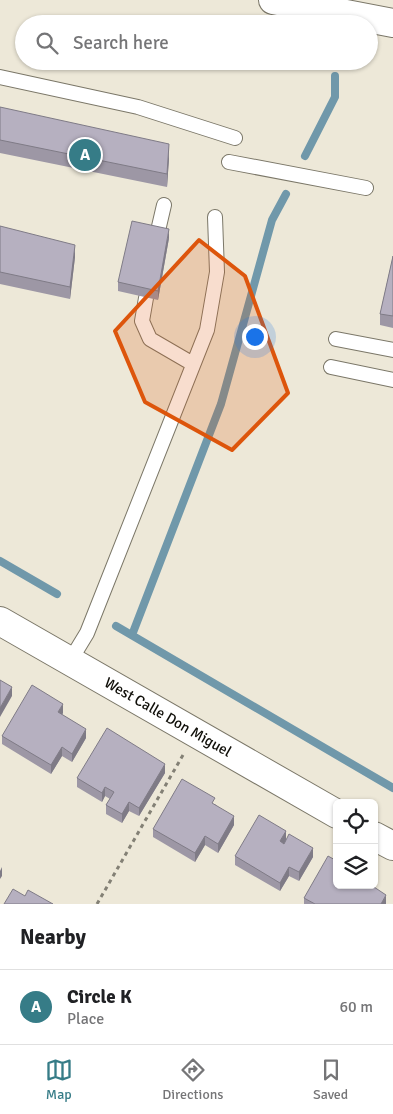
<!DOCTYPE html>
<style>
body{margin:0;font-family:Signika,sans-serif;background:#f2f2f2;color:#202124}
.controls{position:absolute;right:15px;bottom:15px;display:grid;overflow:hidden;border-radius:8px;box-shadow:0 1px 4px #0004}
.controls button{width:45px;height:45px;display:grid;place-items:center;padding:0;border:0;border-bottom:1px solid #e0e0e0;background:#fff;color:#202124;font:25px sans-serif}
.you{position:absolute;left:254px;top:336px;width:18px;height:18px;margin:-12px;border:4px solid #fff;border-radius:50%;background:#1a73e8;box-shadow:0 0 0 8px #1a73e833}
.badge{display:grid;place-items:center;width:32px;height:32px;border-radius:50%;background:#367c87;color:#fff;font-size:16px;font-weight:700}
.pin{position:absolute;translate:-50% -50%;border:2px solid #fff;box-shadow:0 1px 5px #0006}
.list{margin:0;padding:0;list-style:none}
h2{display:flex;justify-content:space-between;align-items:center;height:65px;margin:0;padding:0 20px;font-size:21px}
h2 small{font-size:16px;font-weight:400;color:#757577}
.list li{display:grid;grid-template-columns:32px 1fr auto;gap:15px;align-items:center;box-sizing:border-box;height:75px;padding:0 20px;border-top:1px solid #e0e0e0}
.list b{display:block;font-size:19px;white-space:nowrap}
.list p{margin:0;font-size:16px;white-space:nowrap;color:#757577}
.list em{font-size:16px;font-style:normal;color:#757577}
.icon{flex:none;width:28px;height:28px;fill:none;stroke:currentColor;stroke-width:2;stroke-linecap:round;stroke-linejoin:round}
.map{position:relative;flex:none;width:393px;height:904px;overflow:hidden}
.search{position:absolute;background:#fff;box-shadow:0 1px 4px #0004;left:15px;right:15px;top:15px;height:55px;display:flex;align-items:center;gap:12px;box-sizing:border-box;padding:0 18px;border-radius:28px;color:#757577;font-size:19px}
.sheet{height:140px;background:#fff}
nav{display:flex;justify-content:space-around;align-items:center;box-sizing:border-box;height:70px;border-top:1px solid #e0e0e0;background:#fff;font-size:14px;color:#757577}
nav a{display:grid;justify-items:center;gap:2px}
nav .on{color:#367c87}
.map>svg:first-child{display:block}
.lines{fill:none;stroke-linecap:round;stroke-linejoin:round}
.stream{stroke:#7098aa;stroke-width:8}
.lane-casing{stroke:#7b7768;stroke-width:16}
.street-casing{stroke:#7b7768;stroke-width:30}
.primary-casing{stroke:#7b7768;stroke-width:30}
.path{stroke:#838075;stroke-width:3;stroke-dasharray:4 4;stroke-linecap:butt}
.lane{stroke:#fff;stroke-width:14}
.street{stroke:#fff;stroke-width:28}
.primary{stroke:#fff;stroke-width:28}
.wall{fill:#9d97a5}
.shaded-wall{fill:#7f7b86}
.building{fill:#b6b0c0;stroke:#7f7b86}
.marked{fill:#dd550c;fill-opacity:0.2;stroke:#dd550c;stroke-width:4;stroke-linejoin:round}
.labels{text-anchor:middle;stroke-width:4.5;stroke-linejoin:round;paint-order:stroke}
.street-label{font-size:15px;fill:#100f09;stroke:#fff}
</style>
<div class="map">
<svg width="393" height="904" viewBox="0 0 393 904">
<rect width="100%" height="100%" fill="#ede8d8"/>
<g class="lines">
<path class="stream" d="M 305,156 L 335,97 L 335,76
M 0,561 L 57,594
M 116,626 L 393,788
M 132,635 L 221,404 L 272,220 L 286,194"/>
<defs>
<path id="lane" d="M 0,77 L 138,107 L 235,138
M 229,162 L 366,188
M 157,235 L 164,205
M 146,298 L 142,321 L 150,339 L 193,364
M 336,339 L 393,350
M 331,367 L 393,380
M 70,661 L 87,633 L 207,330 L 217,272 L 215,217"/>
<path id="street" d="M 0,621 L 337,814
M 374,836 L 393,846"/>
<path id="primary" d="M 273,0 L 393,23"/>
</defs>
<use href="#lane" class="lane-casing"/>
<use href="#street" class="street-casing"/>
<use href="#primary" class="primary-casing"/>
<path class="path" d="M 97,904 L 183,755"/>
<use href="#lane" class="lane"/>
<use href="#street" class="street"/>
<use href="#primary" class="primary"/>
</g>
<path class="wall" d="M 0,107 L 169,158 L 167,187 L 0,153 Z
M 0,226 L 75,257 L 70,299 L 0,284 Z
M 169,238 L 158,300 L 118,291 L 118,282 Z
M 393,256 L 393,328 L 380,325 L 380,314 Z
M 63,713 L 62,715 L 86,738 L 72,762 L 62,756 L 51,774 L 2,744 L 2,736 Z
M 165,773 L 139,816 L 129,811 L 122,823 L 106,814 L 106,805 L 110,799 L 105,796 L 102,802 L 77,787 L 77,778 Z
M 215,804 L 234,825 L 218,853 L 205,845 L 195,862 L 153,837 L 153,829 Z
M 286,840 L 313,857 L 299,881 L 289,876 L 280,891 L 235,865 L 235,856 Z
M 337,885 L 386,904 L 304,904 L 304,898 Z"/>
<path class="shaded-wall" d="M 169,144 L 169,158 L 167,187 L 167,174 Z
M 169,229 L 169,238 L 158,300 L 158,291 Z
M 75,245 L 75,257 L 70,299 L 70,287 Z
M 12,687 L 12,696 L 0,717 L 0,708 Z
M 63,704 L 63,713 L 58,721 L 58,712 Z
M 86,729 L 86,738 L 72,762 L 72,754 Z
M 62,747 L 62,756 L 51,774 L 51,765 Z
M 165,764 L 165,773 L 139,816 L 139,808 Z
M 105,787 L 105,796 L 102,802 L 102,793 Z
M 129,802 L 129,811 L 122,823 L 122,814 Z
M 234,816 L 234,825 L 218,853 L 218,844 Z
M 286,831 L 286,840 L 280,850 L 280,841 Z
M 205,836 L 205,845 L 195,862 L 195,853 Z
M 313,848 L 313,857 L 299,881 L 299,872 Z
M 2,867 L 2,876 L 0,879 L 0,871 Z
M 289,867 L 289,876 L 280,891 L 280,883 Z
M 386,895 L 386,904 L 381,904 Z"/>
<path class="building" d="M 0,107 L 169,144 L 167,174 L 0,140 Z
M 132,221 L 169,229 L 158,291 L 118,282 Z
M 0,226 L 75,245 L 70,287 L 0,272 Z
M 393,256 L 393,316 L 380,314 Z
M 0,680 L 12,687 L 0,708 Z
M 32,685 L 63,704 L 58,712 L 86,729 L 72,754 L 62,747 L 51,765 L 2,736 Z
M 107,728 L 165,764 L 139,808 L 129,802 L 122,814 L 106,805 L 114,792 L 105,787 L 102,793 L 77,778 Z
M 182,779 L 215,798 L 212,803 L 234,816 L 218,844 L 205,836 L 195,853 L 153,829 Z
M 259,815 L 286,831 L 280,841 L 284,844 L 289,834 L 313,848 L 299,872 L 289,867 L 280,883 L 235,856 Z
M 328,856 L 337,861 L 337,885 L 371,885 L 386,895 L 381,904 L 315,904 L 304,898 Z
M 13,889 L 25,896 L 28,890 L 53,904 L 4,904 Z"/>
<path class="marked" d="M 199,240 L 245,276 L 288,393 L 232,450 L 145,402 L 115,331 Z"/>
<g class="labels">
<g class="street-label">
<text transform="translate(168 717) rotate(30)" y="5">West Calle Don Miguel</text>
</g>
</g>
</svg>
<div class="controls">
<button><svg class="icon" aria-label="locate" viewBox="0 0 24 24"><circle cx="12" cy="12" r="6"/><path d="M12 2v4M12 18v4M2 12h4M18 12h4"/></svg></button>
<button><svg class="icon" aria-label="layers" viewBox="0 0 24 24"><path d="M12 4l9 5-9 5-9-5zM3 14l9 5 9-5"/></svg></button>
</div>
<div class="you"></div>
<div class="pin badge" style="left:85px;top:155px">A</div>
<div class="search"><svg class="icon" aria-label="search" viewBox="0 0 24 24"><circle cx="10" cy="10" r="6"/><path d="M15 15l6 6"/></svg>Search here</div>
</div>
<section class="sheet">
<h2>Nearby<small></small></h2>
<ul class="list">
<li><span class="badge">A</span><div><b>Circle K</b><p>Place</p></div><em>60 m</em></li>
</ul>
</section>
<nav>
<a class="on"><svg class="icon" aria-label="map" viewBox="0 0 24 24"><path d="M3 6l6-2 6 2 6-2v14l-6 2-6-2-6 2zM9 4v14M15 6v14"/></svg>Map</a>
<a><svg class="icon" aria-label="directions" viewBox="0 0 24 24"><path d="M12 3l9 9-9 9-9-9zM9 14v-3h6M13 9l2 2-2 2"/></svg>Directions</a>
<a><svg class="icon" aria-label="saved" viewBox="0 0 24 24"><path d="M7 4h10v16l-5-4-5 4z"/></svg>Saved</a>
</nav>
